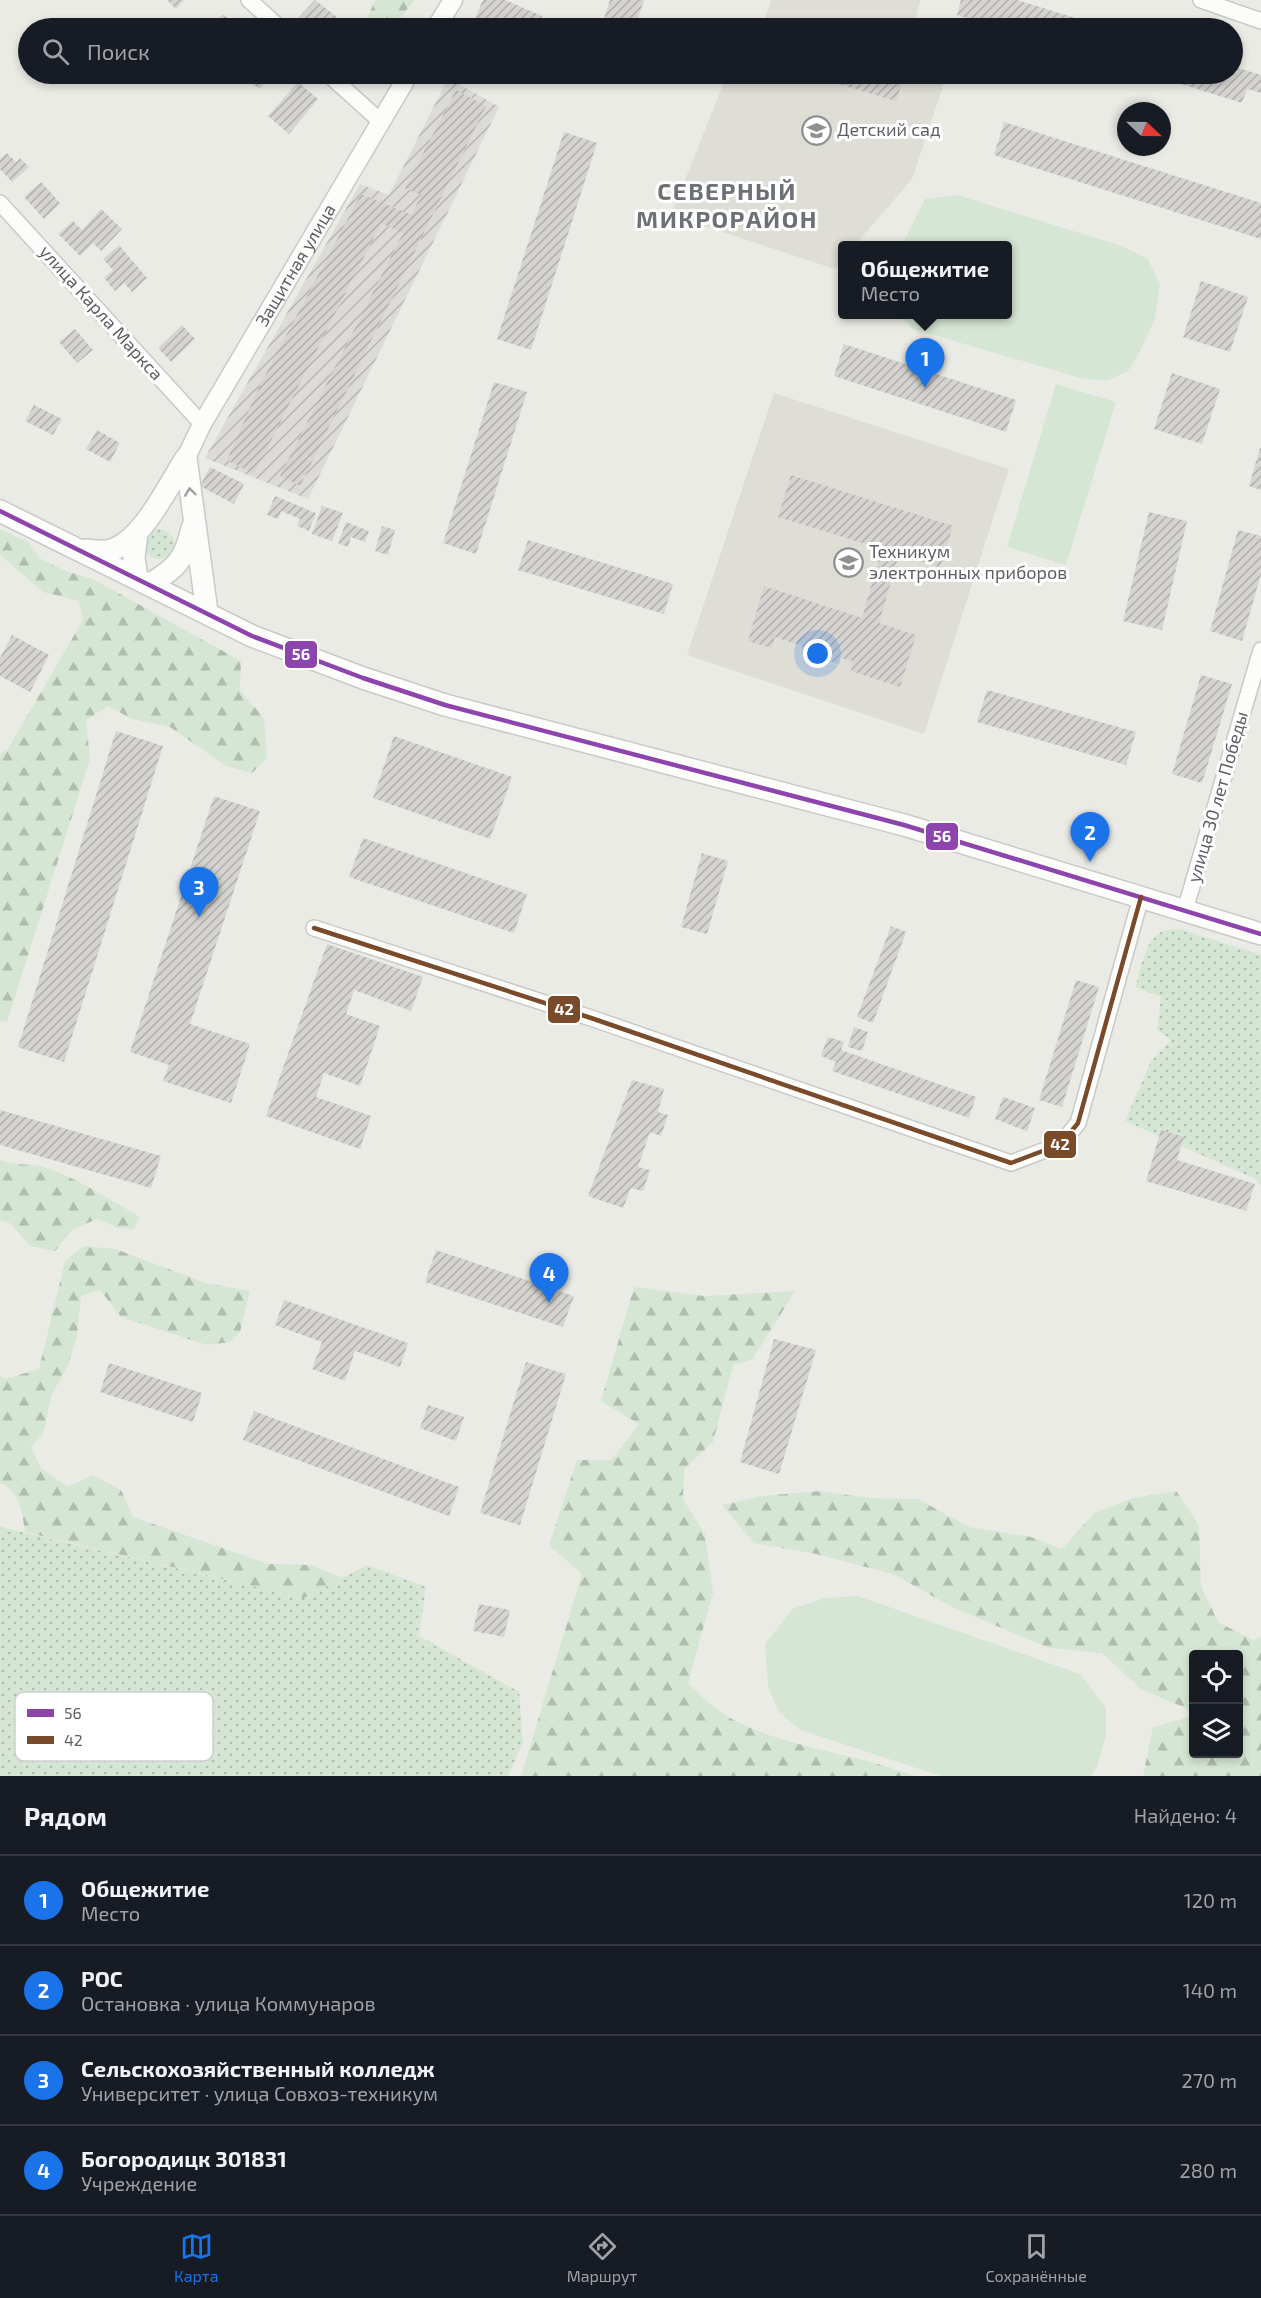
<!DOCTYPE html>
<html lang="ru">
<meta charset="utf-8">
<style>
body{margin:0;font-family:"Exo 2",sans-serif;background:#20242c;color:#f1f3f6}
.controls{position:absolute;right:18px;bottom:18px;display:grid;overflow:hidden;border-radius:6px;box-shadow:0 3px 9px #0003}
.controls button{width:54px;height:54px;display:grid;place-items:center;padding:0;border:0;border-bottom:2px solid #363941;background:#171b24;color:#f1f3f6;font:30px sans-serif}
.compass{position:absolute;left:1117px;top:102px;width:54px;height:54px;border-radius:50%;background:#171b24;box-shadow:0 3px 9px #0003;rotate:112deg}
.you{position:absolute;left:818px;top:654px;width:21px;height:21px;margin:-15px;border:4px solid #fff;border-radius:50%;background:#1a73e8;box-shadow:0 0 0 9px #1a73e833}
.badge{display:grid;place-items:center;width:39px;height:39px;border-radius:50%;background:#1a73e8;color:#fff;font-size:20px;font-weight:700}
.pin{position:absolute;translate:-50% -50px;filter:drop-shadow(0 2px 3px #0008)}
.pin::after{content:'';position:absolute;top:32px;width:21px;height:18px;background:inherit;clip-path:polygon(0 0,100% 0,50% 100%)}
.popup{position:absolute;left:838px;top:241px;width:174px;height:78px;box-sizing:border-box;display:grid;place-content:center;border-radius:6px;background:#171b24;filter:drop-shadow(0 2px 4px #0005);font-size:20px;white-space:nowrap;color:#9ea1a6}
.popup b{font-size:22px;color:#f1f3f6}
.popup::after{content:'';position:absolute;left:50%;top:100%;margin-left:-12px;border:12px solid transparent;border-top-color:#171b24}
.list{margin:0;padding:0;list-style:none}
h2{display:flex;justify-content:space-between;align-items:center;height:78px;margin:0;padding:0 24px;font-size:26px}
h2 small{font-size:20px;font-weight:400;color:#9ea1a6}
.list li{display:grid;grid-template-columns:39px 1fr auto;gap:18px;align-items:center;box-sizing:border-box;height:90px;padding:0 24px;border-top:2px solid #363941}
.list b{display:block;font-size:22px;white-space:nowrap}
.list p{margin:0;font-size:20px;white-space:nowrap;color:#9ea1a6}
.list em{font-size:20px;font-style:normal;color:#9ea1a6}
.icon{flex:none;width:33px;height:33px;fill:none;stroke:currentColor;stroke-width:2;stroke-linecap:round;stroke-linejoin:round}
.map{position:relative;flex:none;width:1261px;height:1776px;overflow:hidden}
.search{position:absolute;background:#171b24;box-shadow:0 3px 9px #0003;left:18px;right:18px;top:18px;height:66px;display:flex;align-items:center;gap:15px;box-sizing:border-box;padding:0 21px;border-radius:33px;color:#9ea1a6;font-size:22px}
.sheet{height:438px;background:#171b24}
nav{display:flex;justify-content:space-around;align-items:center;box-sizing:border-box;height:84px;border-top:2px solid #363941;background:#171b24;font-size:16px;color:#9ea1a6}
nav a{display:grid;justify-items:center;gap:3px}
nav .on{color:#1a73e8}
.map>svg:first-child{display:block}
.industrial{fill:url(#industrial-furrows)}
.education{fill:#deddd6}
.green{fill:url(#green-dots)}
.forest{fill:url(#forest-firs)}
.pitch{fill:#d5e6d4}
.building{fill:url(#building-hatch)}
.lines{fill:none;stroke-linecap:round;stroke-linejoin:round}
.minor-casing{stroke:#c8c9c8;stroke-width:18}
.tertiary-casing{stroke:#c8c9c8;stroke-width:21}
.secondary-casing{stroke:#c8c9c8;stroke-width:24}
.minor{stroke:#fcfcfb;stroke-width:15}
.tertiary{stroke:#fcfcfb;stroke-width:18}
.secondary{stroke:#fcfcfb;stroke-width:21}
.bus-1-casing{stroke:#fff;stroke-width:9}
.bus-2-casing{stroke:#fff;stroke-width:9}
.bus-1{stroke:#8e44ad;stroke-width:4.5}
.bus-2{stroke:#7a4b2a;stroke-width:4.5}
.oneway{stroke:#9c9ea0}
.labels{text-anchor:middle;stroke-width:6;stroke-linejoin:round;paint-order:stroke}
.poi-label{font-size:18px;fill:#5c5f63;stroke:#fff;text-anchor:start}
.street-label{font-size:18px;fill:#5c5f63;stroke:#fff}
.district-label{font-size:24px;font-weight:bold;letter-spacing:1.5px;fill:#6d7075;stroke:#fff}
.key{fill:#fff;stroke:#cecfd0;stroke-width:1.5}
.key-label{font-size:16px;fill:#5c5f63}
.line-badge{stroke:#fff;stroke-width:2}
.badge-label{font-size:16px;text-anchor:middle;font-weight:bold;fill:#fff}
</style>
<div class="map">
<svg width="1261" height="1776" viewBox="0 0 1261 1776">
<defs>
<pattern id="industrial-furrows" width="10" height="10" patternUnits="userSpaceOnUse" patternTransform="scale(1.5)"><rect width="10" height="10" fill="#dcdbd7"/><path d="M-1 1l2-2M0 10L10 0M9 11l2-2" fill="none" stroke="#b6b5b2"/></pattern>
<pattern id="green-dots" width="8" height="8" patternUnits="userSpaceOnUse" patternTransform="scale(1.5)"><rect width="8" height="8" fill="#d5e6d4"/><path d="M2 2h.1M6 6h.1" fill="none" stroke="#b0beb0" stroke-width="1.8" stroke-linecap="round"/></pattern>
<pattern id="forest-firs" width="22" height="20" patternUnits="userSpaceOnUse" patternTransform="scale(1.5)"><rect width="22" height="20" fill="#d5e6d4"/><path d="M5 1l3.5 6h-7zM16 11l3.5 6h-7z" fill="#b0beb0"/></pattern>
<pattern id="building-hatch" width="6" height="6" patternUnits="userSpaceOnUse" patternTransform="scale(1.5)"><rect width="6" height="6" fill="#d5d4d1"/><path d="M-1 1l2-2M0 6l6-6M5 7l2-2" fill="none" stroke="#b0afad"/></pattern>
</defs>
<rect width="100%" height="100%" fill="#ebebe6"/>
<path class="industrial" d="M 448,78 L 499,107 L 308,499 L 205,458 L 360,184 L 389,195 Z"/>
<path class="education" d="M 771,0 L 920,0 L 914,28 L 762,28 Z
M 747,74 L 947,74 L 912,179 L 855,245 L 842,246 L 842,260 L 835,269 L 671,215 L 724,82 L 745,79 Z
M 774,393 L 1009,469 L 924,734 L 687,655 Z"/>
<path class="green" d="M144 544a15 15 0 1 1 30 0a15 15 0 1 1-30 0Z
M 1180,929 L 1261,955 L 1261,1186 L 1256,1179 L 1125,1121 L 1151,1061 L 1171,1040 L 1157,1030 L 1161,997 L 1136,987 C 1140,971 1145,940 1161,932 C 1166,929 1175,930 1180,929 Z
M 0,1527 L 304,1598 L 367,1565 L 426,1587 L 419,1636 L 519,1692 L 523,1742 L 508,1776 L 0,1776 Z"/>
<path class="forest" d="M 375,0 L 414,0 L 393,28 L 363,28 Z
M 0,529 L 28,542 L 41,559 L 68,572 L 93,579 L 241,661 L 240,690 L 264,718 L 267,758 L 252,773 L 226,766 L 170,727 L 132,719 L 108,706 L 86,720 L 90,759 L 7,1022 L 0,1021 L 0,754 L 8,749 L 83,620 L 79,601 L 43,592 L 0,555 Z
M 0,1160 C 16,1166 34,1163 50,1169 C 82,1181 111,1200 140,1217 L 134,1229 L 118,1228 L 97,1219 L 72,1230 L 55,1251 L 30,1246 L 10,1223 L 0,1221 Z
M 84,1246 L 115,1249 L 206,1283 L 250,1291 L 240,1332 L 230,1342 L 207,1345 L 121,1317 L 100,1290 L 81,1296 L 77,1336 L 67,1368 L 52,1394 L 43,1434 L 31,1447 L 41,1468 L 68,1487 L 93,1475 L 121,1490 L 133,1517 L 269,1564 L 312,1565 L 342,1578 L 304,1598 L 25,1532 C 22,1510 20,1493 0,1482 L 0,1376 L 5,1379 L 39,1369 L 65,1261 Z
M 634,1287 L 704,1296 L 795,1291 L 752,1360 L 733,1365 L 713,1442 L 684,1469 L 683,1499 L 705,1534 L 713,1593 L 688,1683 C 702,1697 716,1711 734,1720 C 789,1749 856,1753 914,1776 L 521,1776 L 582,1574 L 549,1545 L 577,1460 L 611,1460 L 639,1424 L 601,1401 Z
M 820,1491 L 869,1498 L 918,1499 L 969,1527 L 1031,1537 L 1062,1549 L 1094,1513 L 1130,1499 L 1176,1491 L 1199,1525 L 1201,1586 L 1218,1622 L 1253,1640 L 1261,1637 L 1261,1776 L 1143,1776 L 1153,1727 L 1193,1716 L 1194,1754 L 1238,1754 L 1238,1654 L 1194,1654 L 1193,1711 L 1142,1690 L 1102,1653 L 1049,1648 L 952,1607 L 893,1574 L 816,1554 L 754,1543 L 722,1505 L 762,1496 Z"/>
<path class="pitch" d="M 957,195 L 1122,246 L 1148,259 L 1160,285 L 1155,318 L 1141,350 L 1128,371 L 1108,380 L 1084,379 L 913,329 L 899,315 L 1008,314 L 1008,246 L 902,245 L 925,199 Z
M 1056,384 L 1116,402 L 1066,565 L 1007,547 Z
M 858,1596 L 1080,1674 L 1106,1708 L 1106,1736 L 1097,1767 L 1091,1776 L 941,1776 L 800,1730 L 779,1712 L 768,1687 L 765,1644 L 792,1609 L 825,1598 Z"/>
<path class="building" d="M 167,0 L 184,0 L 176,9 Z
M 315,0 L 337,17 L 327,28 L 309,28 L 298,18 Z
M 483,0 L 505,0 L 542,16 L 537,28 L 471,28 Z
M 610,0 L 644,0 L 635,28 L 601,28 Z
M 961,0 L 1017,0 L 1108,28 L 1000,28 L 957,15 Z
M 223,14 L 236,26 L 234,28 L 209,28 Z
M 1232,66 L 1261,75 L 1261,93 L 1247,89 L 1242,103 L 1149,74 L 1232,74 Z
M 237,74 L 271,74 L 260,89 Z
M 805,74 L 905,74 L 896,101 Z
M 298,82 L 318,99 L 289,134 L 268,116 Z
M 456,90 L 486,106 L 300,486 L 280,476 L 403,233 L 381,223 L 254,474 L 227,460 L 260,385 L 361,194 L 412,215 L 421,195 L 405,188 Z
M 1004,122 L 1261,203 L 1261,239 L 994,155 Z
M 564,132 L 597,143 L 531,350 L 497,339 Z
M 7,153 L 16,162 L 20,158 L 29,167 L 12,182 L 0,169 L 0,159 Z
M 41,182 L 60,203 L 44,219 L 24,197 Z
M 101,209 L 122,229 L 101,251 L 93,243 L 80,256 L 58,234 L 73,221 L 82,230 Z
M 119,245 L 147,278 L 132,292 L 124,283 L 115,291 L 104,278 L 113,270 L 103,259 Z
M 1201,281 L 1248,297 L 1230,352 L 1183,337 Z
M 182,325 L 195,339 L 171,362 L 158,348 Z
M 75,329 L 93,350 L 77,363 L 59,342 Z
M 844,344 L 1016,400 L 1006,432 L 834,376 Z
M 1172,373 L 1220,389 L 1202,444 L 1154,429 Z
M 494,382 L 527,392 L 476,554 L 443,543 Z
M 34,405 L 62,419 L 53,435 L 25,421 Z
M 97,430 L 120,443 L 110,462 L 86,449 Z
M 1260,448 L 1261,448 L 1261,490 L 1249,486 Z
M 210,467 L 244,484 L 234,504 L 200,486 Z
M 791,475 L 953,526 L 940,567 L 899,554 L 879,623 L 916,635 L 900,687 L 851,671 L 853,661 L 841,658 L 839,664 L 801,652 L 802,646 L 775,637 L 772,648 L 748,641 L 764,586 L 862,618 L 882,549 L 778,517 Z
M 275,496 L 316,513 L 309,531 L 297,526 L 300,519 L 281,511 L 278,519 L 267,515 Z
M 322,506 L 343,513 L 332,541 L 312,534 Z
M 1149,512 L 1187,521 L 1162,630 L 1123,621 Z
M 346,522 L 369,531 L 365,542 L 351,537 L 348,547 L 338,543 Z
M 382,526 L 395,530 L 388,555 L 375,551 Z
M 1238,530 L 1261,536 L 1261,574 L 1242,641 L 1210,631 Z
M 528,540 L 673,584 L 664,614 L 518,570 Z
M 12,635 L 49,655 L 30,692 L 0,676 L 0,658 Z
M 1201,675 L 1232,684 L 1202,783 L 1172,774 Z
M 987,690 L 1136,732 L 1126,765 L 977,722 Z
M 116,731 L 163,746 L 64,1062 L 18,1047 Z
M 394,736 L 512,777 L 490,839 L 373,798 Z
M 214,796 L 260,811 L 190,1024 L 250,1044 L 231,1103 L 163,1081 L 169,1065 L 130,1052 Z
M 363,838 L 527,894 L 514,933 L 349,877 Z
M 702,853 L 728,861 L 707,934 L 681,927 Z
M 891,926 L 906,932 L 873,1023 L 857,1017 Z
M 327,944 L 423,977 L 411,1011 L 354,990 L 346,1014 L 380,1026 L 360,1086 L 324,1073 L 316,1097 L 371,1116 L 360,1149 L 266,1116 Z
M 1076,980 L 1099,987 L 1062,1107 L 1039,1100 Z
M 854,1027 L 868,1032 L 862,1051 L 848,1047 Z
M 828,1037 L 844,1042 L 841,1050 L 976,1097 L 969,1118 L 832,1071 L 836,1062 L 821,1056 Z
M 632,1080 L 664,1089 L 658,1112 L 668,1115 L 661,1136 L 650,1132 L 638,1167 L 650,1170 L 643,1191 L 631,1188 L 623,1208 L 588,1196 Z
M 1003,1097 L 1035,1108 L 1027,1131 L 995,1119 Z
M 0,1110 L 161,1156 L 151,1188 L 0,1145 Z
M 1161,1130 L 1184,1137 L 1177,1160 L 1255,1184 L 1246,1211 L 1146,1181 Z
M 436,1250 L 574,1296 L 563,1327 L 425,1282 Z
M 284,1300 L 408,1343 L 400,1367 L 355,1351 L 345,1381 L 312,1369 L 322,1342 L 275,1325 Z
M 774,1339 L 816,1350 L 779,1474 L 740,1462 Z
M 526,1362 L 566,1374 L 520,1525 L 480,1513 Z
M 109,1363 L 202,1393 L 193,1422 L 100,1392 Z
M 428,1405 L 464,1417 L 456,1441 L 420,1428 Z
M 254,1411 L 459,1487 L 449,1516 L 243,1440 Z
M 479,1604 L 510,1610 L 504,1637 L 473,1631 Z"/>
<g class="lines">
<defs>
<path id="minor" d="M 249,0 L 280,28
M 1201,0 L 1261,21
M 328,74 L 380,121
M 0,203 L 202,424
M 1185,910 L 1261,650
M 314,928 L 594,1019 L 1011,1163 L 1061,1144 L 1078,1123 L 1141,897"/>
<g id="tertiary">
<path d="M 436,28 L 453,0"/>
<path id="s1" d="M 186,458 L 202,424 L 409,74"/>
</g>
<path id="secondary" d="M 186,458 L 207,612
M 0,511 L 252,636 L 363,678 L 445,705 L 904,825 L 1261,934
M 86,550 C 95,551 105,553 114,549 C 144,538 169,484 186,458
M 137,578 L 134,558 L 137,533
M 150,584 C 177,568 185,559 192,528"/>
</defs>
<use href="#minor" class="minor-casing"/>
<use href="#tertiary" class="tertiary-casing"/>
<use href="#secondary" class="secondary-casing"/>
<use href="#minor" class="minor"/>
<use href="#tertiary" class="tertiary"/>
<use href="#secondary" class="secondary"/>
<defs>
<path id="bus-1" d="M 0,511 L 252,636 L 363,678 L 445,705 L 904,825 L 1261,934"/>
<path id="bus-2" d="M 314,928 L 594,1019 L 1011,1163 L 1061,1144 L 1078,1123 L 1141,897"/>
</defs>
<use href="#bus-1" class="bus-1-casing"/>
<use href="#bus-2" class="bus-2-casing"/>
<use href="#bus-1" class="bus-1"/>
<use href="#bus-2" class="bus-2"/>
</g>
<defs><path id="oneway-chevron" d="M-2-3.5L2.5 0L-2 3.5" fill="none" stroke-width="1.6" stroke-linecap="round" stroke-linejoin="round" transform="scale(1.5)"/></defs>
<use class="oneway" href="#oneway-chevron" transform="translate(190 492) rotate(-98)"/>
<defs>
<symbol id="school-ring" viewBox="-11 -11 22 22"><circle r="9.5" fill="#fff" stroke="#8e9091" stroke-width="1.5"/><path d="M0-5L7-2L0 1L-7-2ZM-4 1L0 2.5L4 1V4Q0 6-4 4Z" fill="#8e9091"/></symbol>
<symbol id="university-ring" viewBox="-11 -11 22 22"><circle r="9.5" fill="#fff" stroke="#8e9091" stroke-width="1.5"/><path d="M0-5L7-2L0 1L-7-2ZM-4 1L0 2.5L4 1V4Q0 6-4 4Z" fill="#8e9091"/></symbol>
</defs>
<g fill-rule="evenodd">
<use href="#school-ring" x="800" y="114" width="33" height="33"/>
<use href="#university-ring" x="832" y="546" width="33" height="33"/>
</g>
<g class="labels">
<g class="poi-label">
<text x="837" y="136">Детский сад</text>
<text x="869" y="558">Техникум<tspan x="869" dy="21">электронных приборов</tspan></text>
</g>
<g class="street-label">
<text dy="6" stroke="none"><textPath href="#s1" startOffset="222">Защитная улица</textPath></text>
<text transform="translate(101 313) rotate(48)" y="6">улица Карла Маркса</text>
<text transform="translate(1218 797) rotate(-74)" y="6">улица 30 лет Победы</text>
</g>
<g class="district-label">
<text x="727" y="200">СЕВЕРНЫЙ<tspan x="727" dy="28">МИКРОРАЙОН</tspan></text>
</g>
</g>
<rect x="15" y="1692" width="198" height="69" rx="9" class="key"/>
<rect x="27" y="1709" width="27" height="8" fill="#8e44ad"/>
<rect x="27" y="1736" width="27" height="8" fill="#7a4b2a"/>
<g class="key-label">
<text x="64" y="1719">56</text>
<text x="64" y="1746">42</text>
</g>
<g class="line-badge">
<rect x="284" y="640" width="34" height="29" rx="6" fill="#8e44ad"/>
<rect x="925" y="822" width="34" height="29" rx="6" fill="#8e44ad"/>
<rect x="547" y="995" width="34" height="29" rx="6" fill="#7a4b2a"/>
<rect x="1043" y="1130" width="34" height="29" rx="6" fill="#7a4b2a"/>
</g>
<g class="badge-label">
<text x="301" y="660">56</text>
<text x="942" y="842">56</text>
<text x="564" y="1015">42</text>
<text x="1060" y="1150">42</text>
</g>
</svg>
<div class="controls">
<button><svg class="icon" aria-label="locate" viewBox="0 0 24 24"><circle cx="12" cy="12" r="6"/><path d="M12 2v4M12 18v4M2 12h4M18 12h4"/></svg></button>
<button><svg class="icon" aria-label="layers" viewBox="0 0 24 24"><path d="M12 4l9 5-9 5-9-5zM3 14l9 5 9-5"/></svg></button>
</div>
<svg class="compass" viewBox="-18 -18 36 36"><path d="M0-13l5 13h-10z" fill="#e53935"/><path d="M0 13l5-13h-10z" fill="#9ea1a6"/></svg>
<div class="you"></div>
<div class="pin badge" style="left:925px;top:388px">1</div>
<div class="popup"><b>Общежитие</b>Место</div>
<div class="pin badge" style="left:1090px;top:862px">2</div>
<div class="pin badge" style="left:199px;top:917px">3</div>
<div class="pin badge" style="left:549px;top:1303px">4</div>
<div class="search"><svg class="icon" aria-label="search" viewBox="0 0 24 24"><circle cx="10" cy="10" r="6"/><path d="M15 15l6 6"/></svg>Поиск</div>
</div>
<section class="sheet">
<h2>Рядом<small>Найдено: 4</small></h2>
<ul class="list">
<li><span class="badge">1</span><div><b>Общежитие</b><p>Место</p></div><em>120 m</em></li>
<li><span class="badge">2</span><div><b>РОС</b><p>Остановка · улица Коммунаров</p></div><em>140 m</em></li>
<li><span class="badge">3</span><div><b>Сельскохозяйственный колледж</b><p>Университет · улица Совхоз-техникум</p></div><em>270 m</em></li>
<li><span class="badge">4</span><div><b>Богородицк 301831</b><p>Учреждение</p></div><em>280 m</em></li>
</ul>
</section>
<nav>
<a class="on"><svg class="icon" aria-label="map" viewBox="0 0 24 24"><path d="M3 6l6-2 6 2 6-2v14l-6 2-6-2-6 2zM9 4v14M15 6v14"/></svg>Карта</a>
<a><svg class="icon" aria-label="directions" viewBox="0 0 24 24"><path d="M12 3l9 9-9 9-9-9zM9 14v-3h6M13 9l2 2-2 2"/></svg>Маршрут</a>
<a><svg class="icon" aria-label="saved" viewBox="0 0 24 24"><path d="M7 4h10v16l-5-4-5 4z"/></svg>Сохранённые</a>
</nav>
